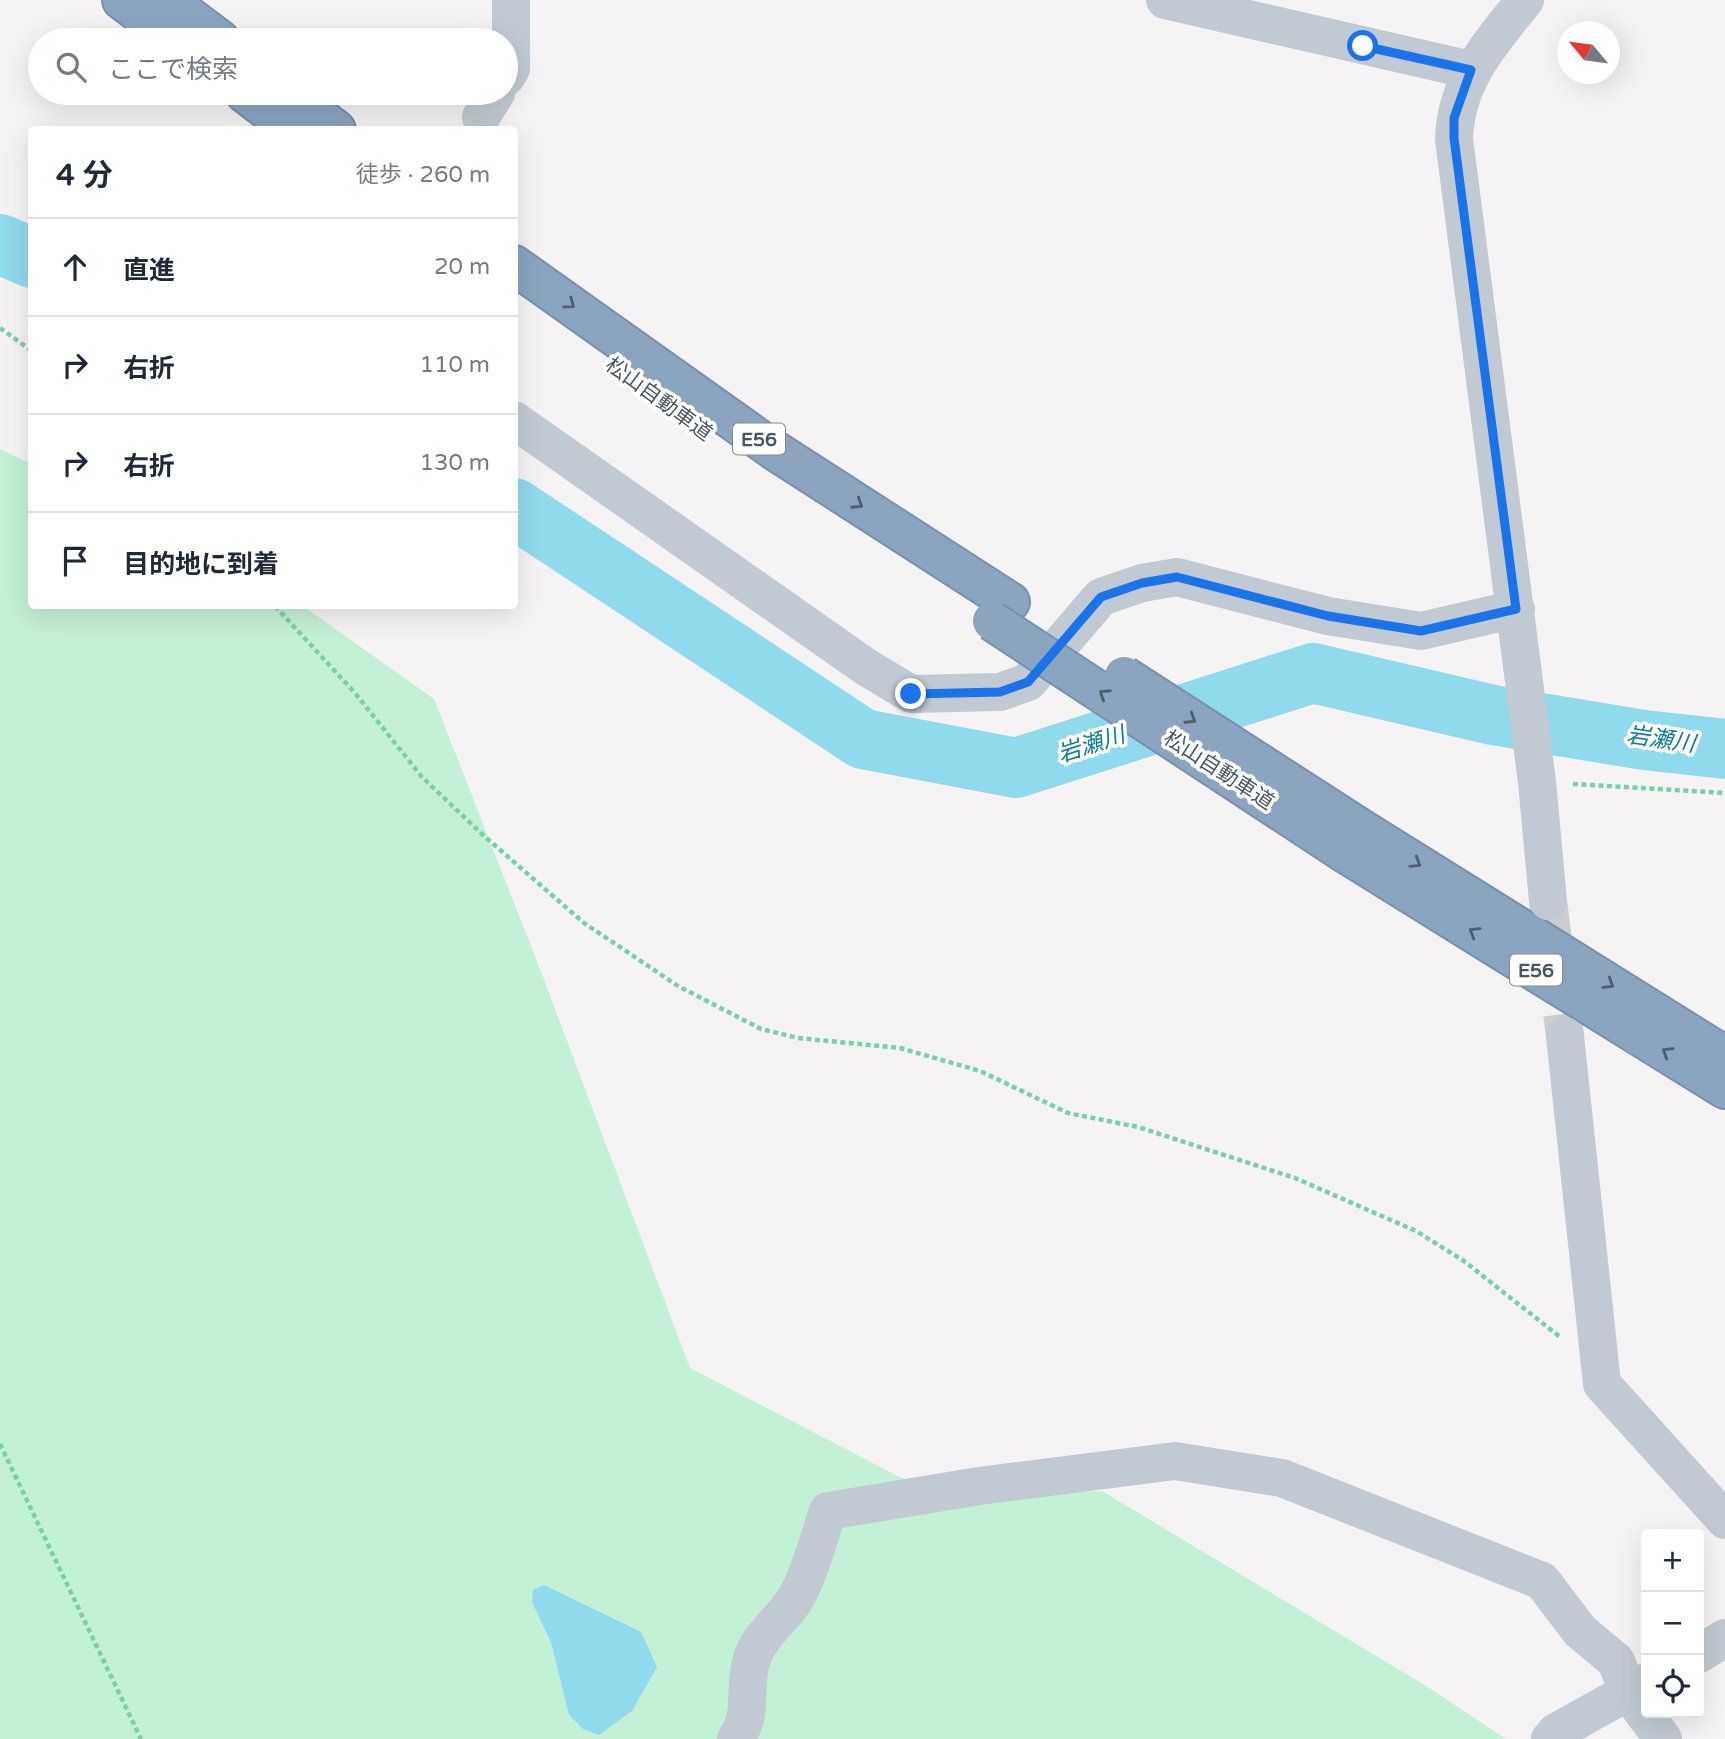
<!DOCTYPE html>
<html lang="ja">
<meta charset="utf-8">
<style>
body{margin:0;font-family:"Varela Round","Noto Sans JP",sans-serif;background:#f6f6f7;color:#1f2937}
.controls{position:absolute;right:21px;bottom:21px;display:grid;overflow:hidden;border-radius:7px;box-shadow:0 7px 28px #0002}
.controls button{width:63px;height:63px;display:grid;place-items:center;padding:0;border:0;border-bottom:2px solid #e0e1e3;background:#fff;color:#1f2937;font:35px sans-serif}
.compass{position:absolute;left:1557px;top:21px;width:63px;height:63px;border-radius:50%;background:#fff;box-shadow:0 7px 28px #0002;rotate:299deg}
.stop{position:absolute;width:21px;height:21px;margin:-16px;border:5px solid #1a73e8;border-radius:50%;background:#fff}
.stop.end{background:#1a73e8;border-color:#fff;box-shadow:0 2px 7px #0008}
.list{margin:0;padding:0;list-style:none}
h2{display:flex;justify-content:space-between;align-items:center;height:91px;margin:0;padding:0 28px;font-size:30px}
h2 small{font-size:23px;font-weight:400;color:#747a83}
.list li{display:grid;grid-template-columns:46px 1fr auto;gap:21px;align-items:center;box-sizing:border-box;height:98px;padding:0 28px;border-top:2px solid #e0e1e3}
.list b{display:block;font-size:26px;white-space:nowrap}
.list em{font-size:23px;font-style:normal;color:#747a83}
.icon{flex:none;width:38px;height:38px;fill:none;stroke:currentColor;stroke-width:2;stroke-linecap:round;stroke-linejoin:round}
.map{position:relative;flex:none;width:1725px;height:1739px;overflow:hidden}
.search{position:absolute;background:#fff;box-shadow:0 7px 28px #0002;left:28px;top:28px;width:490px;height:77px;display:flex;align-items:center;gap:18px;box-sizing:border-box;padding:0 24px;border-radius:38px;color:#747a83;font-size:26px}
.panel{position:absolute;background:#fff;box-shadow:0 7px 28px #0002;left:28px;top:126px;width:490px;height:483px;border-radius:7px}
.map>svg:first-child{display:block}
.green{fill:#c3f1d5}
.water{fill:#90daee}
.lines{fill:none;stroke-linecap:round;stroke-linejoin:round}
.river{stroke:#90daee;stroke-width:60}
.minor-tunnel{stroke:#caccce;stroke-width:38;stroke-dasharray:38 19;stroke-linecap:butt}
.highway-casing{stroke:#7690ad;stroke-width:42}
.path{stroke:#7ad0a6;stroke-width:4.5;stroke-dasharray:5 3.5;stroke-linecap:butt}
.minor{stroke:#c1cad2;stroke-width:38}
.highway{stroke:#8ba5c1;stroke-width:38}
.highway-bridge-casing{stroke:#7690ad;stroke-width:42;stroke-linecap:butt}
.highway-bridge{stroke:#8ba5c1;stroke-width:38}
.oneway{stroke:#505e6b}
.route{stroke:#1a73e8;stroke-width:9}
.labels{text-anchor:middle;stroke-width:7;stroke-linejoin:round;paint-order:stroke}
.shield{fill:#fff;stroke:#808990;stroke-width:2}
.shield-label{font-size:19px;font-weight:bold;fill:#4a5661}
.street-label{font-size:21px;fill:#4a5661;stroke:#fff}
.water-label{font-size:23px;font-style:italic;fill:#0c7c9b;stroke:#fff}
</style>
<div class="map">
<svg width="1725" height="1739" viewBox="0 0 1725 1739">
<rect width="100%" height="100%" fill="#f5f3f3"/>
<path class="green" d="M 0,449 L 31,464 L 32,606 L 303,606 L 434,699 L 540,969 L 690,1368 L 942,1499 L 1102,1491 L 1423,1684 L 1506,1739 L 0,1739 Z"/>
<path class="water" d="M 544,1585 L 641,1632 L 657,1667 L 632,1711 L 599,1735 L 583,1729 L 569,1715 L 551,1642 L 532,1602 L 533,1590 Z"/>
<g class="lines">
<path class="river" d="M 0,244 L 32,258
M 514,508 L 863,739 L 1016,768 L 1313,673 L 1493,715 L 1644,740 L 1725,749"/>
<path class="minor-tunnel" d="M 1548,901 L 1565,1036"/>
<defs>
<path id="highway" d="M 122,0 L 175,40
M 167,0 L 220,40
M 245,93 L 293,130
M 288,93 L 336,130
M 514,265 L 774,450 L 1010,602
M 1358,827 L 1725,1056
M 1345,853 L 1725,1089"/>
</defs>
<use href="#highway" class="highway-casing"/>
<path class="path" d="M 0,328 L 32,351
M 275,606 L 355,693 L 422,777 L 483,835 L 584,923 L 678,986 L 761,1029 L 798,1038 L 900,1048 L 980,1071 L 1068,1113 L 1138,1127 L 1295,1178 L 1416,1231 L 1464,1261 L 1560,1337
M 1573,784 L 1725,793
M 0,1444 L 141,1739"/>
<path class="minor" d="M 1165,0 L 1471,70
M 1525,0 C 1490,44 1456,80 1454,139 L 1537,782 L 1548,901
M 506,77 L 511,69 L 511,0
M 481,117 L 496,93
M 514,420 L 866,667 L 911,694 L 1000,692 L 1028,682 L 1101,597 L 1142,583 L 1177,577 L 1328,616 L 1421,631 L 1516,609
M 1565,1036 L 1602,1384 L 1725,1520
M 1699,1654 L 1725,1638
M 736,1739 C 754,1712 743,1691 751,1662 C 759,1632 786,1619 799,1592 C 812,1567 819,1537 828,1511 L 979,1486 L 1175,1461 L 1282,1478 L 1542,1581 L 1580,1631 L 1616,1661 L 1628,1692 L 1663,1739
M 1550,1739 L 1556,1732 L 1646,1682"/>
<use href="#highway" class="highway"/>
<defs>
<path id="highway-bridge" d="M 992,621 L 1345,853
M 1124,676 L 1358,827"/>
</defs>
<use href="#highway-bridge" class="highway-bridge-casing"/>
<use href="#highway-bridge" class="highway-bridge"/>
</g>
<defs><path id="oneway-chevron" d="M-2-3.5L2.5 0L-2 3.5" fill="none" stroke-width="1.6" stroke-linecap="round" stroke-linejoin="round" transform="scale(1.75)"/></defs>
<g class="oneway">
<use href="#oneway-chevron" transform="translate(570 304) rotate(36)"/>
<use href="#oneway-chevron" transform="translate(858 504) rotate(33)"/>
<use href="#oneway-chevron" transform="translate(1104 694) rotate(-147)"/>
<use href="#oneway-chevron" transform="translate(1191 719) rotate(33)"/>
<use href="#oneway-chevron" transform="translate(1416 863) rotate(32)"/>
<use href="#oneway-chevron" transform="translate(1474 932) rotate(-148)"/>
<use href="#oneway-chevron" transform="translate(1609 984) rotate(32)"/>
<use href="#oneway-chevron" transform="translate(1667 1052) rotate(-148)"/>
</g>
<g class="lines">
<path class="route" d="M 911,694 L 1000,692 L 1028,682 L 1101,597 L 1142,583 L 1177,577 L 1328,616 L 1421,631 L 1516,609 L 1454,138 L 1454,118 L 1471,70 L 1363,46"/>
</g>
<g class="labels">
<g class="shield">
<rect x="733" y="423.5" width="52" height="31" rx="5"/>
<rect x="1510" y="954.5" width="52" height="31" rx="5"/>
</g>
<g class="shield-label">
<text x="759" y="446">E56</text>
<text x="1536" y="977">E56</text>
</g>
<g class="street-label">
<text transform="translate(659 399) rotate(36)" y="7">松山自動車道</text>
<text transform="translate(1219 770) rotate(33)" y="7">松山自動車道</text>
</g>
<g class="water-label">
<text transform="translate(1661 739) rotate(8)" y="8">岩瀬川</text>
<text transform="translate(1091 744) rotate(-18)" y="8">岩瀬川</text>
</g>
</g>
</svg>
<div class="controls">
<button>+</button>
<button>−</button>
<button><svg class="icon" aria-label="locate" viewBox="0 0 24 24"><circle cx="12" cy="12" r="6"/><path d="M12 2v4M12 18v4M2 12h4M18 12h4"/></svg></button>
</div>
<svg class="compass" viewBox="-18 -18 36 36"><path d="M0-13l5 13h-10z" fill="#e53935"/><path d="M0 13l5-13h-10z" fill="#747a83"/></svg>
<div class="stop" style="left:1363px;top:46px"></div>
<div class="stop end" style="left:911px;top:694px"></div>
<div class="search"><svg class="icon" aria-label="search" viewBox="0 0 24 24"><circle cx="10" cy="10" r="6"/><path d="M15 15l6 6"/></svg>ここで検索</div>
<section class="panel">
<h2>4 分<small>徒歩 · 260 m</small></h2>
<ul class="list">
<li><svg class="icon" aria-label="ahead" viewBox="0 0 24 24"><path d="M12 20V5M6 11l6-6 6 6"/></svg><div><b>直進</b></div><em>20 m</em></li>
<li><svg class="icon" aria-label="right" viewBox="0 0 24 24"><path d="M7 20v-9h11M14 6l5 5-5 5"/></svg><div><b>右折</b></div><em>110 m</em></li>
<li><svg class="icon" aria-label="right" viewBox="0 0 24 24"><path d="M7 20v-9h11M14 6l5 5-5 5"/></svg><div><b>右折</b></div><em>130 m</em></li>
<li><svg class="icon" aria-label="arrive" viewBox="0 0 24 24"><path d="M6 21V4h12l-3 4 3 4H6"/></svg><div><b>目的地に到着</b></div></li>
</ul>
</section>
</div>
